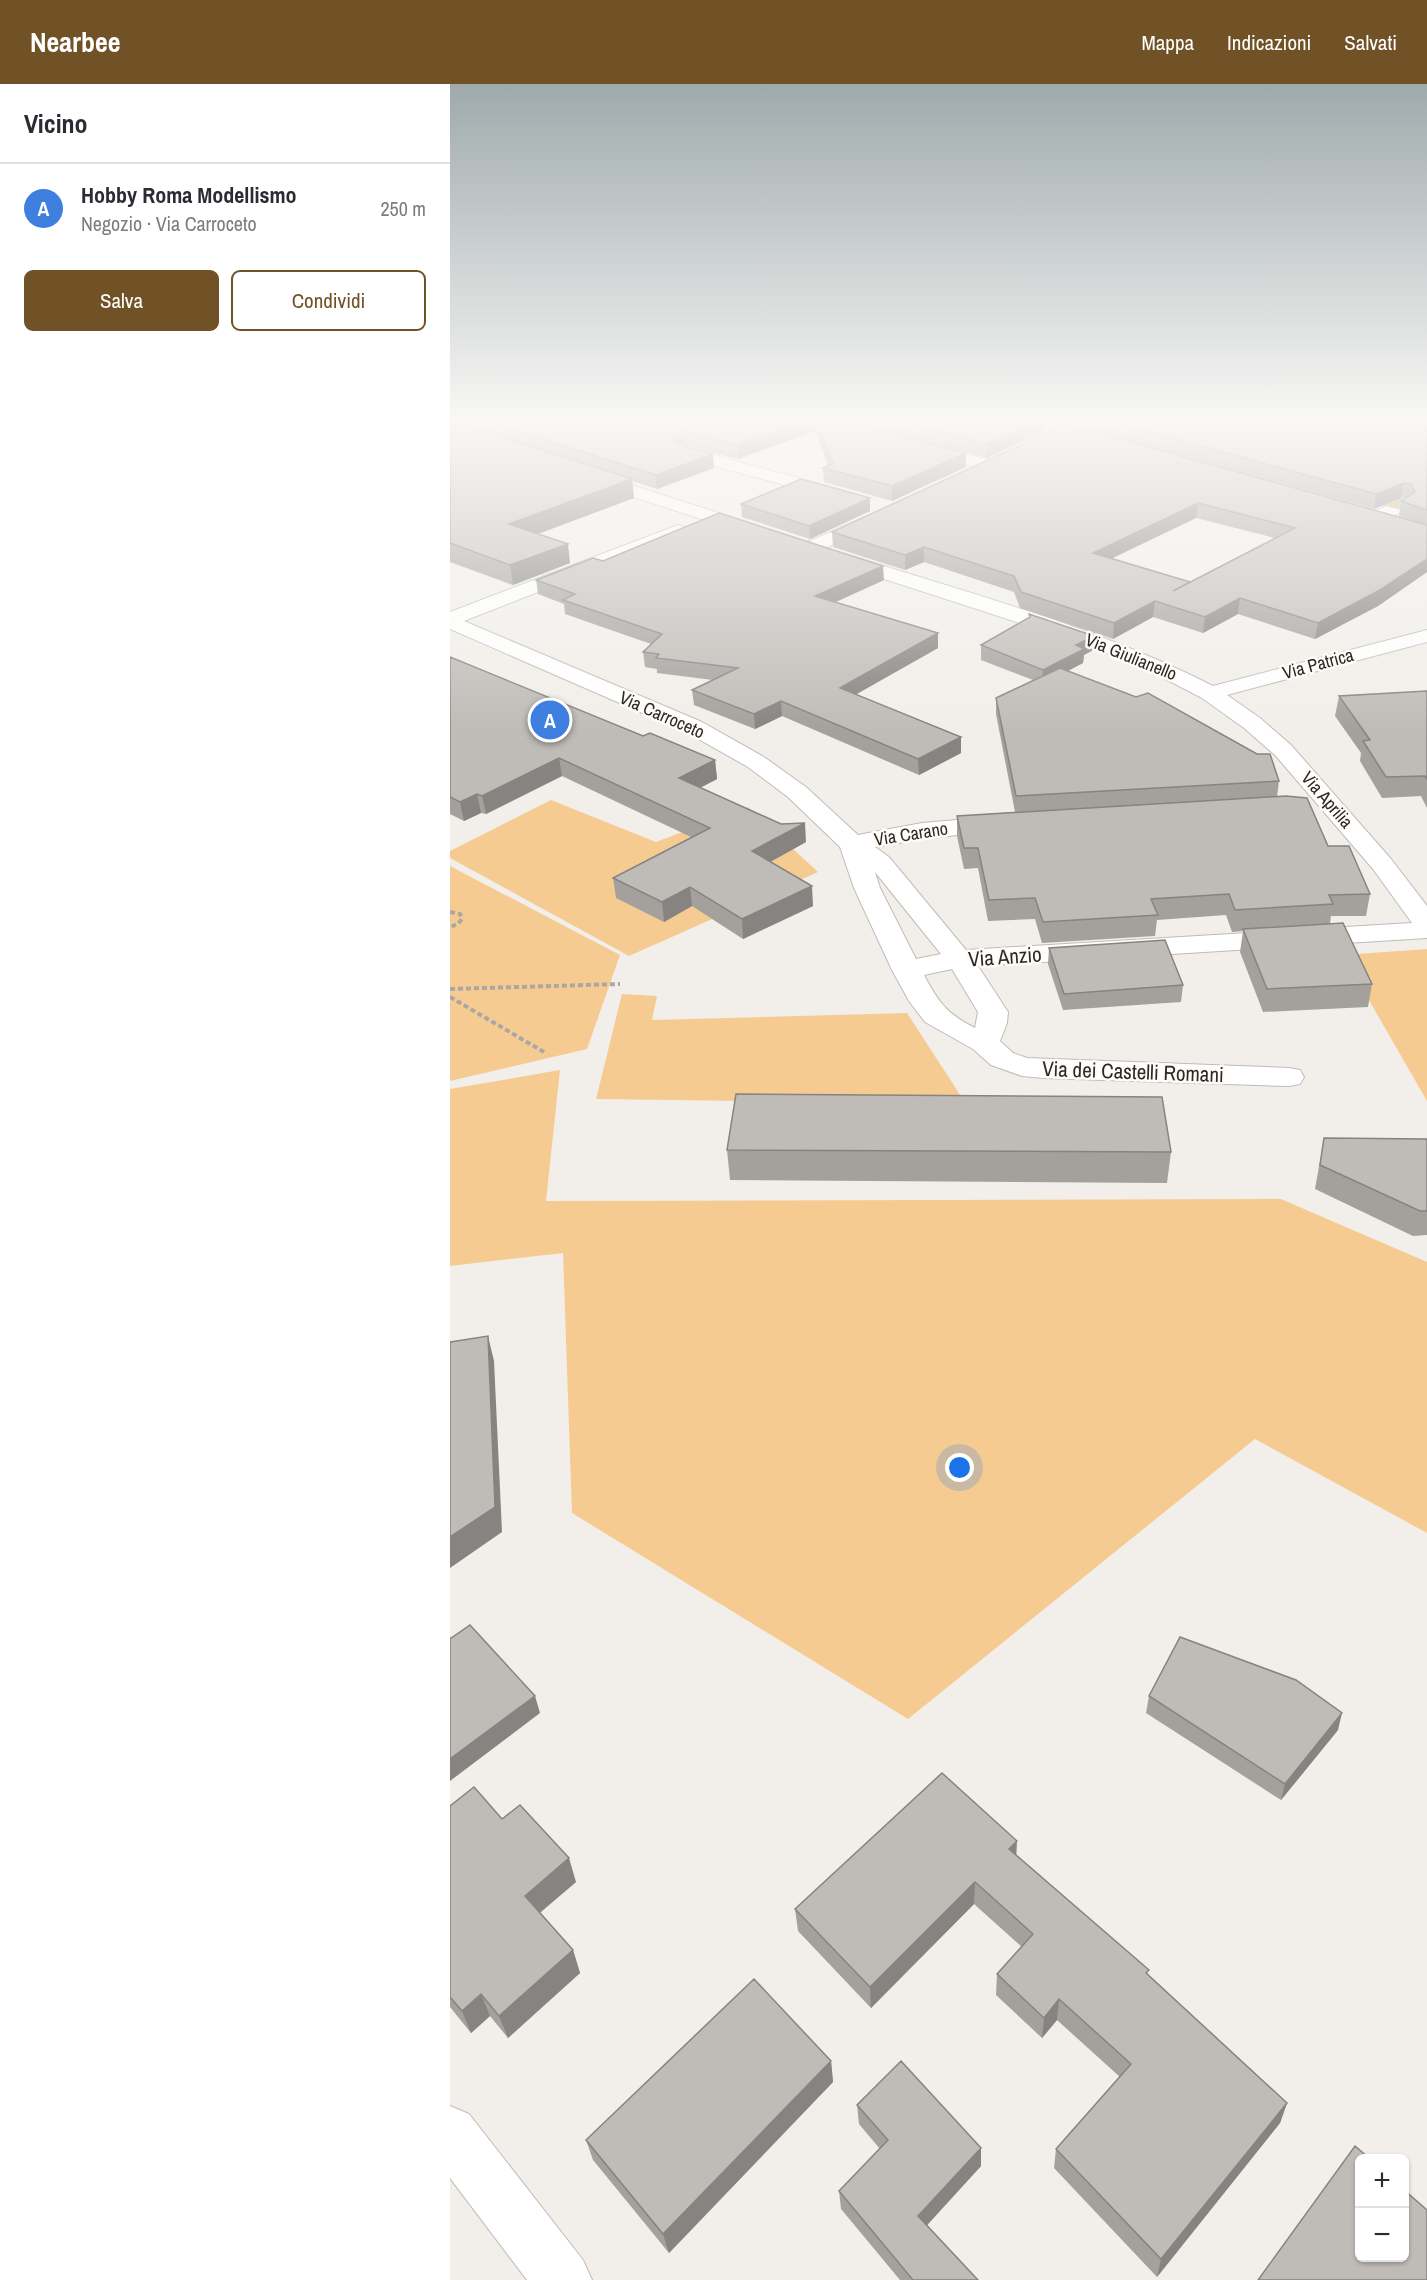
<!DOCTYPE html>
<html lang="it">
<meta charset="utf-8">
<style>
body{margin:0;font-family:"Archivo Narrow",sans-serif;background:#f2f2f3;color:#2b2b33}
.controls{position:absolute;right:18px;bottom:18px;display:grid;overflow:hidden;border-radius:9px;box-shadow:0 2px 4px #0004}
.controls button{width:54px;height:54px;display:grid;place-items:center;padding:0;border:0;border-bottom:2px solid #e1e1e2;background:#fff;color:#2b2b33;font:30px sans-serif}
.you{position:absolute;left:510px;top:1384px;width:21px;height:21px;margin:-15px;border:4px solid #fff;border-radius:50%;background:#1a73e8;box-shadow:0 0 0 9px #1a73e833}
.badge{display:grid;place-items:center;width:39px;height:39px;border-radius:50%;background:#705226;color:#fff;font-size:20px;font-weight:700}
.pin{position:absolute;translate:-50% -50%;border:3px solid #fff;box-shadow:0 2px 6px #0006}
.list{margin:0;padding:0;list-style:none}
h2{display:flex;justify-content:space-between;align-items:center;height:78px;margin:0;padding:0 24px;font-size:26px}
h2 small{font-size:20px;font-weight:400;color:#7c7c81}
.list li{display:grid;grid-template-columns:39px 1fr auto;gap:18px;align-items:center;box-sizing:border-box;height:90px;padding:0 24px;border-top:2px solid #e1e1e2}
.list b{display:block;font-size:22px;white-space:nowrap}
.list p{margin:0;font-size:20px;white-space:nowrap;color:#7c7c81}
.list em{font-size:20px;font-style:normal;color:#7c7c81}
.actions{display:flex;gap:12px;padding:18px 24px}
.actions a{flex:1;padding:14px 0;border:2px solid #705226;border-radius:9px;text-align:center;font-size:21px;color:#705226}
.actions .main{background:#705226;color:#fff}
.map{position:relative;flex:none;width:977px;height:2196px;overflow:hidden}
header{display:flex;align-items:center;gap:36px;box-sizing:border-box;height:84px;padding:0 30px;background:#705226;color:#fff}
header strong{font-size:28px}
nav{display:flex;gap:33px;margin-inline-start:auto;font-size:21px}
main{display:flex}
aside{flex:1;background:#fff}
.map>svg:first-child{display:block}
.green{fill:#f6cb92}
.lines{fill:none;stroke-linecap:round;stroke-linejoin:round}
.minor-casing{stroke:#bfbcb8;stroke-width:2}
.primary-casing{stroke:#cccccb;stroke-width:2}
.path{stroke:#aba8a4;stroke-width:4;stroke-dasharray:5 3;stroke-linecap:butt}
.minor{fill:#fff;fill-rule:evenodd}
.primary{fill:#d1af73;fill-rule:evenodd}
.wall{fill:#a4a19d;fill-rule:evenodd}
.shaded-wall{fill:#868380}
.building{fill:#bfbbb7;stroke:#868380;stroke-width:1.5;fill-rule:evenodd}
.labels{text-anchor:middle;stroke-width:5;stroke-linejoin:round;paint-order:stroke}
.far-street-label{font-size:18px;fill:#2b2928;stroke:#fffcf8}
.street-label{font-size:21px;fill:#2b2928;stroke:#fffcf8}
</style>
<header>
<strong>Nearbee</strong>
<nav><a>Mappa</a><a>Indicazioni</a><a>Salvati</a></nav>
</header>
<main>
<aside>
<h2>Vicino<small></small></h2>
<ul class="list">
<li><span class="badge" style="background:#3f7fe0">A</span><div><b>Hobby Roma Modellismo</b><p>Negozio · Via Carroceto</p></div><em>250 m</em></li>
</ul>
<div class="actions"><a class="main">Salva</a><a>Condividi</a></div>
</aside>
<div class="map">
<svg width="977" height="2196" viewBox="0 0 977 2196">
<rect width="100%" height="100%" fill="#f2efea"/>
<path class="green" d="M 101,716 L 206,758 L 298,723 L 368,788 L 179,872 L 0,774 L 0,767 Z
M 0,782 L 170,871 L 137,965 L 0,997 Z
M 977,865 L 977,1017 L 893,871 Z
M 172,910 L 207,912 L 202,936 L 457,929 L 516,1020 L 146,1015 Z
M 110,986 L 96,1117 L 831,1115 L 977,1178 L 977,1449 L 805,1355 L 458,1635 L 122,1429 L 113,1169 L 0,1182 L 0,1005 Z"/>
<g class="lines">
<defs>
<path id="minor" d="M 614,340 L 636,340 L 588,364 L 576,364 L 574,361 L 576,358 Z
M 473,360 L 544,377 L 546,381 L 538,386 L 467,369 L 465,365 L 467,361 Z
M 234,363 L 392,406 L 395,410 L 392,414 L 386,415 L 228,372 L 226,368 L 228,364 Z
M 141,388 L 309,442 L 312,446 L 309,450 L 297,450 L 135,397 L 132,393 L 135,389 Z
M 952,416 L 958,417 L 961,421 L 958,425 L 932,437 L 920,437 L 917,433 L 920,429 Z
M 424,429 L 430,430 L 433,434 L 430,438 L 367,468 L 353,468 L 351,464 L 353,460 Z
M 228,441 L 234,443 L 237,447 L 234,451 L 14,537 L 252,638 L 314,673 L 356,703 L 408,751 L 472,739 L 552,732 L 561,734 L 564,739 L 561,744 L 552,746 L 472,755 L 425,763 L 439,773 L 516,866 L 962,839 L 923,785 L 825,671 L 794,644 L 752,614 L 702,588 L 640,562 L 385,479 L 383,475 L 385,471 L 399,471 C 521,510 648,543 763,602 L 977,546 L 977,558 L 777,611 L 810,634 L 841,661 L 941,775 L 977,822 L 977,854 L 528,882 L 558,928 L 557,939 L 550,957 L 563,969 L 577,974 L 839,984 L 850,986 L 854,993 L 850,1000 L 839,1002 L 593,994 L 572,992 L 541,981 L 523,965 L 475,938 L 459,917 L 442,886 L 404,804 L 390,763 L 338,713 L 298,683 L 236,648 L 0,545 L 0,528 ZM 425,788 L 491,870 L 466,875 L 430,804 ZM 502,885 L 528,928 L 525,944 C 497,930 488,918 474,891 Z
M 0,2022 L 19,2030 L 133,2176 L 142,2196 L 77,2196 L 0,2094 Z"/>
<path id="primary" d="M 583,340 L 610,340 L 656,354 L 658,357 L 650,362 L 585,343 Z
M 898,401 L 977,422 L 977,433 L 892,410 L 889,406 L 892,402 Z"/>
</defs>
<use href="#minor" class="minor-casing"/>
<use href="#primary" class="primary-casing"/>
<path class="path" d="M 0,828 L 10,830 L 12,835 L 8,840 L 0,843
M 0,905 L 170,900
M 0,913 L 94,968"/>
<use href="#minor" class="minor"/>
<use href="#primary" class="primary"/>
</g>
<path class="wall" d="M 34,340 L 403,340 L 516,369 L 516,383 L 442,417 L 374,398 L 373,384 L 378,382 L 365,347 L 288,375 L 233,361 L 232,362 L 264,384 L 207,405 L 182,397 L 184,414 L 88,450 L 120,479 L 63,501 L 0,478 L 0,342 L 35,348 Z
M 407,340 L 593,340 L 593,348 L 537,374 Z
M 616,340 L 965,437 L 949,432 L 951,417 L 955,414 L 951,414 L 924,425 L 635,345 L 636,340 L 977,340 L 977,488 L 928,522 L 865,555 L 788,530 L 753,549 L 703,533 L 663,555 L 570,524 L 564,508 L 474,478 L 455,486 L 383,463 L 382,448 ZM 746,434 L 825,454 L 740,498 L 662,474 Z
M 291,420 L 420,427 L 360,455 L 292,433 Z
M 153,477 L 434,496 L 385,518 L 488,564 L 406,610 L 511,653 L 511,669 L 469,691 L 332,632 L 305,645 L 244,621 L 242,606 L 263,596 L 207,589 L 207,585 L 195,583 L 193,568 L 201,560 L 115,530 L 114,520 L 88,510 L 86,496 Z
M 579,530 L 643,566 L 634,571 L 633,579 L 618,587 L 829,697 L 827,713 L 878,762 L 920,810 L 916,832 L 881,832 L 880,840 L 922,900 L 918,923 L 813,928 L 790,868 L 793,847 L 782,848 L 776,831 L 707,836 L 705,852 L 592,859 L 585,835 L 538,837 L 528,784 L 514,785 L 507,752 L 507,732 L 565,728 L 546,630 L 546,614 L 583,596 L 531,576 L 531,561 L 579,534 Z
M 0,573 L 193,652 L 265,676 L 267,695 L 250,704 L 356,758 L 320,778 L 363,822 L 293,855 L 242,822 L 214,838 L 166,814 L 163,794 L 241,753 L 112,692 L 36,730 L 31,729 L 14,737 L 0,730 Z
M 977,607 L 977,724 L 971,712 L 932,714 L 910,677 L 911,669 L 885,632 L 889,612 Z
M 599,864 L 733,901 L 731,918 L 613,926 L 598,880 Z
M 874,1054 L 977,1055 L 977,1151 L 963,1152 L 865,1105 Z
M 277,1066 L 721,1068 L 717,1099 L 280,1096 Z
M 699,1612 L 888,1646 L 831,1716 L 696,1629 Z
M 0,1722 L 52,1735 L 126,1798 L 90,1829 L 123,1866 L 130,1889 L 58,1954 L 40,1932 L 21,1949 L 0,1923 Z
M 566,1771 L 698,1890 L 837,2019 L 830,2039 L 707,2193 L 604,2084 L 606,2065 L 670,1993 L 607,1936 L 592,1954 L 546,1911 L 547,1890 L 572,1863 L 524,1820 L 421,1924 L 348,1847 L 345,1825 Z
M 381,1977 L 383,1998 L 219,2169 L 143,2076 L 136,2056 Z
M 407,2021 L 531,2082 L 477,2141 L 528,2196 L 450,2196 L 391,2125 L 389,2107 L 430,2065 L 409,2040 Z"/>
<path class="shaded-wall" d="M 345,340 L 364,340 L 365,347 L 288,375 L 287,361 Z
M 579,340 L 593,340 L 593,348 L 537,374 L 537,360 Z
M 232,347 L 233,361 L 224,367 L 222,354 Z
M 516,369 L 516,383 L 442,417 L 442,402 Z
M 263,370 L 264,384 L 207,405 L 206,391 Z
M 182,395 L 184,414 L 63,459 L 59,440 Z
M 954,399 L 951,414 L 924,425 L 926,410 Z
M 420,414 L 420,427 L 360,455 L 359,442 Z
M 748,419 L 746,434 L 642,484 L 643,469 Z
M 118,460 L 120,479 L 63,501 L 60,481 Z
M 474,463 L 474,478 L 455,486 L 455,471 Z
M 977,475 L 977,488 L 928,522 L 865,555 L 868,539 Z
M 433,482 L 434,496 L 366,527 L 365,512 Z
M 790,514 L 788,530 L 753,549 L 755,533 Z
M 705,517 L 703,533 L 663,555 L 664,539 Z
M 488,549 L 488,564 L 391,619 L 390,604 Z
M 644,552 L 643,566 L 634,571 L 633,579 L 592,600 L 593,586 L 626,561 Z
M 331,617 L 332,632 L 305,645 L 304,630 Z
M 511,653 L 511,669 L 469,691 L 468,675 Z
M 109,674 L 112,692 L 36,730 L 32,712 Z
M 265,676 L 267,695 L 232,713 L 229,694 Z
M 27,710 L 31,729 L 14,737 L 10,718 Z
M 355,739 L 356,758 L 304,787 L 302,767 Z
M 362,802 L 363,822 L 293,855 L 292,835 Z
M 240,803 L 242,822 L 214,838 L 212,818 Z
M 38,1252 L 44,1277 L 52,1448 L 0,1484 L 0,1453 Z
M 85,1612 L 90,1629 L 0,1697 L 0,1675 Z
M 892,1629 L 888,1646 L 831,1716 L 835,1700 Z
M 567,1757 L 566,1779 L 559,1765 Z
M 119,1774 L 126,1798 L 82,1835 L 75,1812 Z
M 525,1798 L 524,1820 L 421,1924 L 420,1903 Z
M 123,1866 L 130,1889 L 58,1954 L 49,1932 Z
M 31,1910 L 40,1932 L 21,1949 L 12,1927 Z
M 609,1915 L 607,1936 L 592,1954 L 594,1934 Z
M 381,1977 L 383,1998 L 219,2169 L 213,2150 Z
M 837,2019 L 830,2039 L 707,2193 L 711,2175 Z
M 531,2064 L 531,2082 L 469,2150 L 468,2132 Z"/>
<path class="building" d="M 6,340 L 11,340 L 182,395 L 59,440 L 118,460 L 60,481 L 0,459 L 0,342 Z
M 45,340 L 345,340 L 287,361 L 232,347 L 222,354 L 226,360 L 263,370 L 206,391 Z
M 367,340 L 403,340 L 516,369 L 442,402 L 373,384 L 383,380 Z
M 460,340 L 579,340 L 537,360 Z
M 616,340 L 977,441 L 977,475 L 930,506 L 868,539 L 790,514 L 755,533 L 705,517 L 664,539 L 571,508 L 564,492 L 474,463 L 455,471 L 382,448 ZM 748,419 L 845,444 L 723,507 L 740,498 L 643,469 Z
M 670,340 L 977,340 L 977,426 L 951,417 L 965,408 L 961,400 L 954,399 L 926,410 Z
M 351,395 L 420,414 L 359,442 L 291,420 Z
M 269,429 L 433,482 L 365,512 L 488,549 L 390,604 L 511,653 L 468,675 L 331,617 L 304,630 L 242,606 L 288,584 L 206,574 L 209,570 L 193,568 L 212,550 L 113,516 L 125,510 L 86,496 L 143,474 L 153,477 Z
M 579,530 L 644,552 L 626,561 L 634,565 L 593,586 L 531,561 L 580,533 Z
M 0,573 L 193,652 L 200,649 L 265,676 L 229,694 L 331,740 L 355,739 L 302,767 L 362,802 L 292,835 L 240,803 L 212,818 L 163,794 L 260,744 L 109,674 L 32,712 L 27,710 L 10,718 L 0,713 Z
M 610,584 L 686,613 L 698,609 L 807,670 L 820,670 L 829,697 L 566,712 L 546,614 Z
M 977,607 L 977,695 L 975,692 L 936,693 L 913,657 L 920,656 L 889,612 Z
M 836,712 L 857,714 L 878,762 L 899,762 L 920,810 L 879,811 L 883,820 L 785,826 L 779,810 L 701,815 L 708,831 L 593,838 L 585,814 L 539,816 L 528,764 L 514,764 L 507,732 Z
M 893,839 L 922,900 L 817,905 L 793,845 Z
M 715,856 L 733,901 L 614,910 L 599,864 Z
M 286,1010 L 712,1013 L 721,1068 L 277,1066 Z
M 874,1054 L 977,1055 L 977,1127 L 970,1127 L 870,1081 Z
M 38,1252 L 45,1423 L 0,1453 L 0,1258 Z
M 20,1541 L 85,1612 L 0,1675 L 0,1555 Z
M 730,1553 L 846,1596 L 892,1629 L 835,1700 L 699,1612 Z
M 492,1689 L 567,1757 L 559,1765 L 699,1886 L 696,1889 L 837,2019 L 711,2175 L 606,2065 L 681,1980 L 609,1915 L 594,1934 L 547,1890 L 583,1850 L 525,1798 L 420,1903 L 345,1825 Z
M 24,1703 L 52,1735 L 70,1721 L 119,1774 L 75,1812 L 123,1866 L 49,1932 L 31,1910 L 12,1927 L 0,1913 L 0,1722 Z
M 304,1895 L 381,1977 L 213,2150 L 136,2056 Z
M 451,1977 L 531,2064 L 468,2132 L 528,2196 L 463,2196 L 389,2107 L 438,2056 L 407,2021 Z
M 905,2062 L 919,2074 L 909,2074 L 909,2174 L 954,2174 L 954,2106 L 977,2126 L 977,2196 L 808,2196 Z"/>
<linearGradient id="sky" x2="0" y2="1"><stop stop-color="#9faaac"/><stop offset="0.52" stop-color="#f9f8f6"/><stop offset="1" stop-color="#f9f8f6" stop-opacity="0"/></linearGradient>
<rect width="977" height="648" fill="url(#sky)"/>
<g class="labels">
<g class="far-street-label">
<text transform="translate(681 573) rotate(22)" y="6">Via Giulianello</text>
<text transform="translate(868 580) rotate(-15)" y="6">Via Patrica</text>
<text transform="translate(212 631) rotate(24)" y="6">Via Carroceto</text>
<text transform="translate(877 716) rotate(49)" y="6">Via Aprilia</text>
<text transform="translate(461 750) rotate(-9)" y="6">Via Carano</text>
</g>
<g class="street-label">
<text transform="translate(555 873) rotate(-4)" y="7">Via Anzio</text>
<text transform="translate(683 988) rotate(2)" y="7">Via dei Castelli Romani</text>
</g>
</g>
</svg>
<div class="controls">
<button>+</button>
<button>−</button>
</div>
<div class="you"></div>
<div class="pin badge" style="left:100px;top:636px;background:#3f7fe0">A</div>
</div>
</main>
